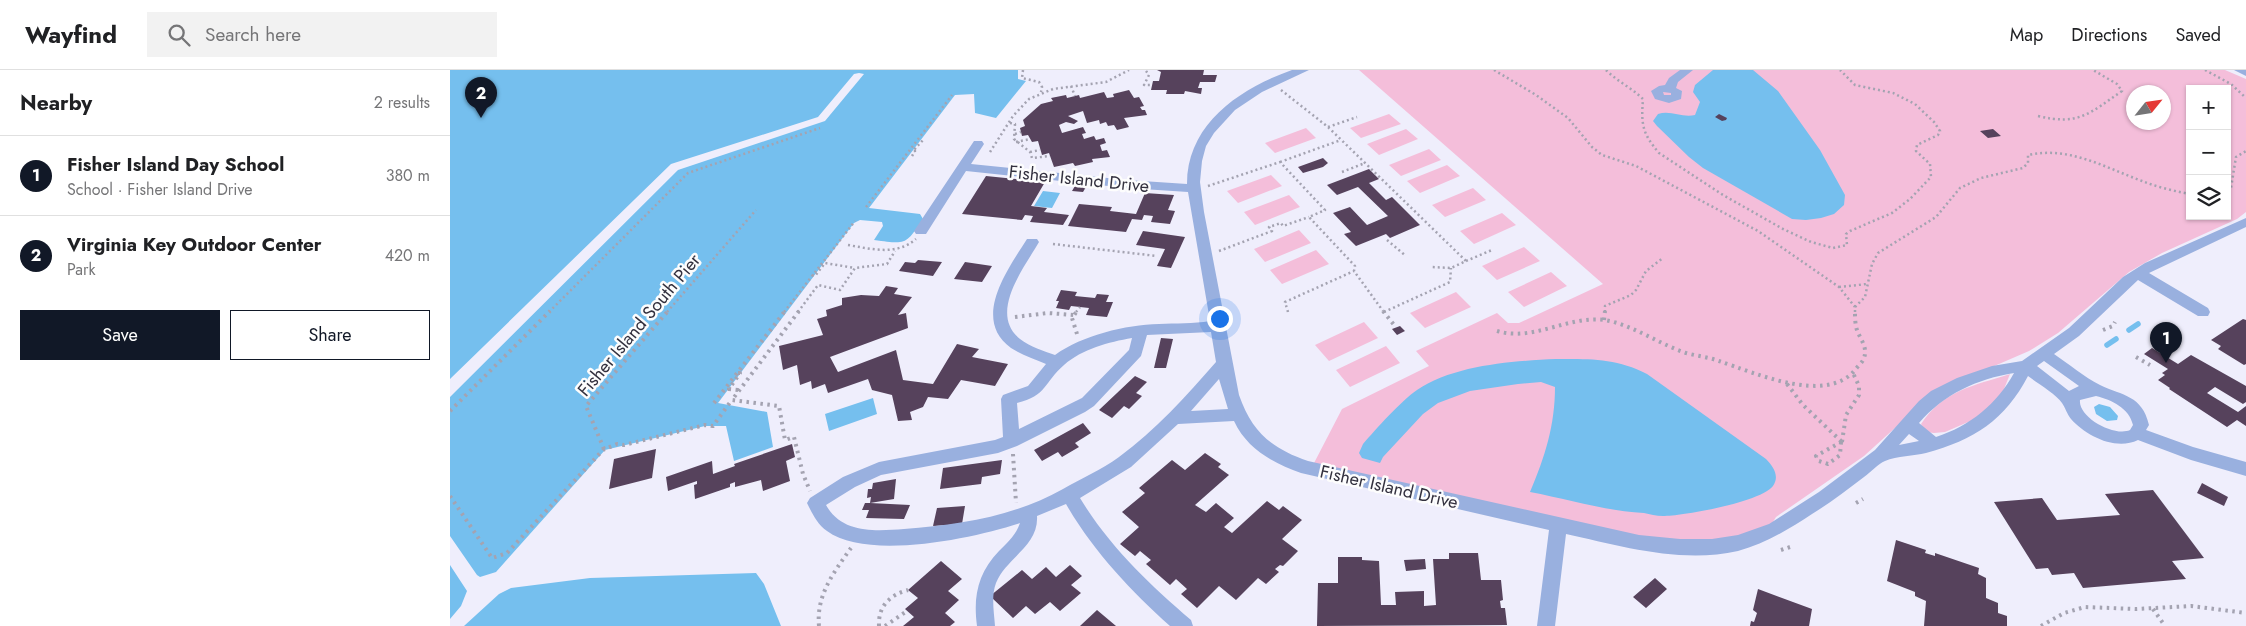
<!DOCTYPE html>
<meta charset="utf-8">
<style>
body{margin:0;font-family:Jost,sans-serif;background:#f2f2f2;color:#202124}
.controls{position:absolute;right:15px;top:15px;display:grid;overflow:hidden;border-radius:0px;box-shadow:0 1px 4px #0004}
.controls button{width:45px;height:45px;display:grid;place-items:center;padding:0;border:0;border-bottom:1px solid #e0e0e0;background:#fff;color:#202124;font:25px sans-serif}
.compass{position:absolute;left:1676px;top:15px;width:45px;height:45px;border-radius:50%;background:#fff;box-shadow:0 1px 4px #0004;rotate:60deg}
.you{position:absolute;left:769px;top:248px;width:18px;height:18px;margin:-12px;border:4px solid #fff;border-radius:50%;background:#1a73e8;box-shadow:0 0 0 8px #1a73e833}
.badge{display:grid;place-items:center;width:32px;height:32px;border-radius:50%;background:#111827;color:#fff;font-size:16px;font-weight:700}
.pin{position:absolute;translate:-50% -41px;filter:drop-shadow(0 1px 2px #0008)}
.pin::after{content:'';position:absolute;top:26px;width:18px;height:15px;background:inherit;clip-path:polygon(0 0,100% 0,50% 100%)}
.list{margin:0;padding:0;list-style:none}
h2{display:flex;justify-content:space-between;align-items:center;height:65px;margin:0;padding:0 20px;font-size:21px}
h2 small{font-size:16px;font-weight:400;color:#757577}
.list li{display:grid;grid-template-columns:32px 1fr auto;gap:15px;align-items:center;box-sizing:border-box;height:80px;padding:0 20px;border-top:1px solid #e0e0e0}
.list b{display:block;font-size:19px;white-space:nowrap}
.list p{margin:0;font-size:16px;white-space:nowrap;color:#757577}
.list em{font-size:16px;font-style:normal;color:#757577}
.actions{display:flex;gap:10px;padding:15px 20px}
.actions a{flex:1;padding:11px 0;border:1px solid #111827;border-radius:0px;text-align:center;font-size:18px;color:#111827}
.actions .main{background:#111827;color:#fff}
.icon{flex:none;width:28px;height:28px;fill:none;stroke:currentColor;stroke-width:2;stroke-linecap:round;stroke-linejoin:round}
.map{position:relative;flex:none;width:1796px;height:556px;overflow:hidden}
header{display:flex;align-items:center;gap:30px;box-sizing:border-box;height:70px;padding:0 25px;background:#fff;border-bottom:1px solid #e0e0e0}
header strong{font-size:24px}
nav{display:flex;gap:28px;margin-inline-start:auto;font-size:18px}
.search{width:350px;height:45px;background:#f2f2f2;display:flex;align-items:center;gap:12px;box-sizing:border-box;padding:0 18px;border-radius:0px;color:#757577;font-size:19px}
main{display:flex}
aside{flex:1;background:#fff}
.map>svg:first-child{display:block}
.green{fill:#f4beda;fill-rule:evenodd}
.water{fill:#75bfee}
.pier{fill:#efeefc}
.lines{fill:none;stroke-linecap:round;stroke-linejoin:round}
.stream{stroke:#75bfee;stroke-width:5.5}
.building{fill:#56425c}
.path-far1{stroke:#a4a3b1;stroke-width:2.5;stroke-dasharray:2 3;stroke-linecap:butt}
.path{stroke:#a4a3b1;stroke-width:4;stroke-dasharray:2.5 4.5;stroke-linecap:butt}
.minor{fill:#99b0df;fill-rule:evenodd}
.labels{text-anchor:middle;stroke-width:5;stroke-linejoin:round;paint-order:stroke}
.street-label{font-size:18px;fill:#33313f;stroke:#fdfdfd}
</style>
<header>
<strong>Wayfind</strong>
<div class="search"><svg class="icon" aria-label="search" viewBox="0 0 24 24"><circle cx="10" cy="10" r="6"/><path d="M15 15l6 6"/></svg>Search here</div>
<nav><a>Map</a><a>Directions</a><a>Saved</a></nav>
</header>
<main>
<aside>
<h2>Nearby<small>2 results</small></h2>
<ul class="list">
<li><span class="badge">1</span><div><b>Fisher Island Day School</b><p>School · Fisher Island Drive</p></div><em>380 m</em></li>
<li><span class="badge">2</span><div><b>Virginia Key Outdoor Center</b><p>Park</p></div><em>420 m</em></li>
</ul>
<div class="actions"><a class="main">Save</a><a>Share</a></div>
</aside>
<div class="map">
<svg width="1796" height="556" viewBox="0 0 1796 556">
<rect width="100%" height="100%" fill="#efeefc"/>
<path class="green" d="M 909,0 L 1775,0 L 1796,9 L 1796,142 L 1787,149 L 1712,183 L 1679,202 L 1608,263 L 1579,281 L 1542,297 L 1446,357 L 1414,386 L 1326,447 L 1321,455 L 1304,462 L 1257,473 L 1181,467 L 863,395 L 892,339 L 979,296 L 966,281 L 1047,243 L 1058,253 L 1069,253 L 1153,214 ZM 1740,19 L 1777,19 L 1777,146 L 1740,146 ZM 1684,22 L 1714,22 L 1714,52 L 1684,52 Z
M 939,44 L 951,54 L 911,68 L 900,58 Z
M 856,58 L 866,68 L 825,83 L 815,73 Z
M 956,59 L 968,69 L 929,85 L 917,74 Z
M 979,79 L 991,90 L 951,106 L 939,95 Z
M 997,95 L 1010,106 L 970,123 L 957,111 Z
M 821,105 L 832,116 L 788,133 L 777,121 Z
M 1023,118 L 1036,130 L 995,147 L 982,135 Z
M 839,125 L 850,137 L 805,155 L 794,142 Z
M 1052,143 L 1066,155 L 1024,174 L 1010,161 Z
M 849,160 L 861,173 L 815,192 L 804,179 Z
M 1074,177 L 1090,191 L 1047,210 L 1032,196 Z
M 866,180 L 879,194 L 832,214 L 820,200 Z
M 1101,202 L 1117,216 L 1074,237 L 1058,222 Z
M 1006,222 L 1021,237 L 975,258 L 960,243 Z
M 914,252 L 928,268 L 879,291 L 865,275 Z
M 936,276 L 950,293 L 900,317 L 886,300 Z
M 1560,304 L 1552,324 L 1532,346 L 1495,362 L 1484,363 L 1476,362 L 1471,354 C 1494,320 1523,316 1560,304 Z"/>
<path class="water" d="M 0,0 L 568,0 L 568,9 L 576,11 L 546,48 L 525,43 L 524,24 L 505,25 L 419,138 L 470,144 L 473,149 C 455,176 456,174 424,170 L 433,156 L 432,152 L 410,150 L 404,153 L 268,333 L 317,342 L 323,377 L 284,391 L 276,356 L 255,356 L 155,380 L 46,502 L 30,507 L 27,505 L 0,466 Z
M 1263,0 L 1303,0 L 1328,21 L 1370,80 L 1395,125 L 1394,135 L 1384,144 L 1371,148 L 1356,150 L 1342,149 L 1253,98 L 1239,87 L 1207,56 L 1203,51 L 1208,44 C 1221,40 1232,48 1245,45 L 1250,32 L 1243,22 L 1245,15 Z
M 593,121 L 610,123 L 602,138 L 584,136 Z
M 1106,289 C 1140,289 1166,288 1197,304 L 1316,389 C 1323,396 1330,406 1323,416 C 1311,432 1233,446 1213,446 C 1206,446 1200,444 1194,443 C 1156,441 1117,429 1080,422 C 1095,387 1105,355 1105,317 L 1091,312 L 1068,314 L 1020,321 L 988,333 L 973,344 L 933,387 L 930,393 L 912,388 L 909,383 L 913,374 C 926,359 951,331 967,320 C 1004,295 1062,291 1106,289 Z
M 423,328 L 427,344 L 379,361 L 375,344 Z
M 1649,334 L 1660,337 L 1668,346 L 1667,350 L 1657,351 L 1646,344 L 1644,337 Z
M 0,495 L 17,521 L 11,536 L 0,549 Z
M 306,503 L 314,514 L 331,556 L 14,556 L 49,524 L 61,518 L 140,508 Z"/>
<path class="pier" d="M 409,3 L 414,4 L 375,51 L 228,100 L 0,327 L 0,309 L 221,94 L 368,47 L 404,4 Z"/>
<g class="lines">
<path class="stream" d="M 1679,260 L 1688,254
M 1657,275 L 1666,269"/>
</g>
<path class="building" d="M 707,0 L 754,0 L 753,5 L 767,5 L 765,12 L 750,12 L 748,18 L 752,18 L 751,24 L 735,21 L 734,24 L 716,24 L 717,20 L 701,20 L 703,11 L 709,11 L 711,2 Z
M 679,20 L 684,28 L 689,27 L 694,36 L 690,37 L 692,40 L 695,40 L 697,45 L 674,48 L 679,57 L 667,60 L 664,55 L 658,56 L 656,52 L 650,54 L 649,50 L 637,53 L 633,41 L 618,46 L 628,51 L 624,54 L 616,52 L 609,55 L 612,63 L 633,57 L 636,63 L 632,64 L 634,69 L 644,66 L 646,70 L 654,68 L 656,73 L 650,75 L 652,81 L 657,80 L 660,87 L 642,89 L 643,92 L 625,96 L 623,93 L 604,97 L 599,83 L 592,85 L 588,71 L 582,72 L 578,65 L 572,66 L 570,58 L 575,56 L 573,50 L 591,34 L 603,31 L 601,28 L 616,25 L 617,28 L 629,25 L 630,28 L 654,22 L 657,28 L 664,27 L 663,24 Z
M 1269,44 L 1277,48 L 1276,50 L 1272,51 L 1265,47 Z
M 1543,59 L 1551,66 L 1538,68 L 1530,61 Z
M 873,88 L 878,93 L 873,97 L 853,103 L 848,97 Z
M 919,99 L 929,109 L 919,113 L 936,130 L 942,127 L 970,155 L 940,168 L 936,164 L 906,176 L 894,164 L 901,162 L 883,143 L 900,137 L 917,155 L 938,146 L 908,117 L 887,125 L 877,115 Z
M 536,106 L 595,112 L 581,136 L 597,138 L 594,142 L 619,145 L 613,155 L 580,152 L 583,146 L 575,145 L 572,150 L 512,144 Z
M 625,116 L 636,117 L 633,122 L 622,121 Z
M 695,123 L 724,125 L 718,140 L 725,141 L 720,154 L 701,152 L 703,146 L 694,145 L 692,150 L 682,149 L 676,162 L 618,156 L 629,134 L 662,137 L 660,141 L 686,144 Z
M 693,161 L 735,167 L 721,198 L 707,196 L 715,179 L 686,175 Z
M 468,190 L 492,192 L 483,206 L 449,201 L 455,192 L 465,193 Z
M 515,192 L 542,196 L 532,212 L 504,209 Z
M 436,216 L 448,218 L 444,224 L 462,227 L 448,245 L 456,243 L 458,258 L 380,287 L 388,302 L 446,280 L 453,310 L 483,314 L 507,274 L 529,279 L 522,287 L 558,294 L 545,316 L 511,310 L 498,329 L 478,327 L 473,337 L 460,342 L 462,350 L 448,351 L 442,325 L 422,320 L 418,309 L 378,323 L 375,314 L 362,319 L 361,311 L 350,315 L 347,295 L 333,300 L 329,276 L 373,265 L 367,249 L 377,246 L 376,240 L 392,235 L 392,228 L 411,225 L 429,226 Z
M 611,220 L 627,222 L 625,226 L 645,228 L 647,224 L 659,225 L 656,232 L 663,232 L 657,247 L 636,245 L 639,238 L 621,236 L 619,240 L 606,238 L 609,231 L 606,231 Z
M 1793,249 L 1796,250 L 1796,294 L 1794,295 L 1768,279 L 1771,276 L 1761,270 Z
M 950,256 L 955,261 L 947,265 L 942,259 Z
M 711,268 L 723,269 L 716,298 L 704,298 Z
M 1702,278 L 1728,294 L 1741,285 L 1796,316 L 1796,332 L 1793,334 L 1765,317 L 1757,323 L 1788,342 L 1796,336 L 1796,356 L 1787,350 L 1777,357 L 1719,319 L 1720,318 L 1708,310 L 1715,305 L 1712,303 L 1718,299 L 1694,284 Z
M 685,306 L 697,312 L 686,323 L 692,326 L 679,339 L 674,336 L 662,348 L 649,340 Z
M 633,353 L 641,363 L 625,373 L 629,377 L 612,387 L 608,382 L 592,391 L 584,380 Z
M 342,374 L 345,387 L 336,391 L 340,411 L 313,421 L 311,410 L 285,417 L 285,412 L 280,414 L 280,417 L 245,429 L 244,415 L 247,414 L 247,411 L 218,421 L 216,407 L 262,391 L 263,404 L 285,396 L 284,394 Z
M 206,379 L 202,408 L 159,419 L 164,389 Z
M 755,383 L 771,394 L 768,397 L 779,405 L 745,435 L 756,442 L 766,433 L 784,448 L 774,457 L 782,463 L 817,431 L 829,440 L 833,436 L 852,450 L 832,469 L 848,481 L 833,496 L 830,495 L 825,499 L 829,502 L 816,514 L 808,508 L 786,530 L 769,516 L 747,538 L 731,524 L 737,519 L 726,509 L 720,515 L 696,494 L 701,490 L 690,481 L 685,486 L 670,474 L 689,457 L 672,442 L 695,423 L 689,418 L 722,390 L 735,400 Z
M 552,390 L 550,404 L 532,407 L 531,414 L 490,419 L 493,398 Z
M 446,409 L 444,429 L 420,433 L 421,427 L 417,428 L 418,419 L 422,419 L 423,413 Z
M 1752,413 L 1778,427 L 1774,436 L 1747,423 Z
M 1703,420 L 1754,488 L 1722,491 L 1736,509 L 1633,518 L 1624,503 L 1602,505 L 1598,498 L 1586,499 L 1544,432 L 1592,428 L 1607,450 L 1670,445 L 1655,424 Z
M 415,433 L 420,433 L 460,435 L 454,449 L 416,448 L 419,440 L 412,440 Z
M 515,436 L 512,454 L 483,456 L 487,438 Z
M 1446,470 L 1476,480 L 1475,483 L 1485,486 L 1485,483 L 1529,498 L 1528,504 L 1536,508 L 1536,528 L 1548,533 L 1548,543 L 1557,546 L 1557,556 L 1474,556 L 1476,531 L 1465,526 L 1465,522 L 1437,511 Z
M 999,483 L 1028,483 L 1031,510 L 1051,510 L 1053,530 L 1050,531 L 1051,538 L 1055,538 L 1057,555 L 867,556 L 868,513 L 888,513 L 888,487 L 912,487 L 912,490 L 929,491 L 931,535 L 946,535 L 945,522 L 974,521 L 974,536 L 986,535 L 983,489 L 999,489 Z
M 975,489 L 976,499 L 956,501 L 954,490 Z
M 491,491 L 512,509 L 498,521 L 509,530 L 495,543 L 505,552 L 500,556 L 453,556 L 464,547 L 455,539 L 468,528 L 458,520 Z
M 620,495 L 632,506 L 621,515 L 631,523 L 610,541 L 600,532 L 585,544 L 576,536 L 563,548 L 540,526 L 572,500 L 582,509 L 596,497 L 606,507 Z
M 1205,508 L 1217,519 L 1196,538 L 1183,527 Z
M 1308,519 L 1362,539 L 1359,556 L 1300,556 L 1301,551 L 1304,552 L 1307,543 L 1303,540 Z
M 647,540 L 666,556 L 630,556 Z"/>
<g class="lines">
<path class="path-far1" d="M 573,0 L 572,8 L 589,12 L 592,17 L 591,22
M 1044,0 L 1086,25 L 1118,48 L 1142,77 L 1152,85 L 1186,96 L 1308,161 L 1389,217 L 1405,237
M 1156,0 C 1168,12 1182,18 1193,29 C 1191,54 1192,63 1209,83 L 1273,125 L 1333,159 L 1361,172 L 1383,178 L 1397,175 L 1396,164 L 1400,161 L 1442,143 L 1460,129 L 1481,107 L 1480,94 L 1466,81 L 1467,75 L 1488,65 L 1490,61 L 1484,52 L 1465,34 L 1443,23 L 1405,15 L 1390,0
M 1755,0 L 1781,14 L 1796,28
M 696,1 L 699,5 L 694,15 L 702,15
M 621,16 L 625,26
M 831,20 L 878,57 L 1016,191 L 1001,198 L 981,197
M 1588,46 C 1629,56 1640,43 1672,21 L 1667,14 L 1643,0
M 560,53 L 565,54 L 564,69 L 580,82 L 582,88 L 600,86
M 878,57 L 907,47
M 565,64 L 571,62
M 566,72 L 580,69
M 540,82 L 563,46 L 579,29 L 603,19 L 656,12 L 679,0
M 580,82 L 590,80
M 462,86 L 465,81 L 463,81 L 474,69
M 830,92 L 891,70
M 892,102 L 915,93
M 758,116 L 830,92 L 875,140 L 859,147 L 905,196 L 904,201 L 933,241
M 1777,120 L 1781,118 L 1786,87 L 1796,81
M 416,137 L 502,25
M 937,170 L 956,186
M 603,174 L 707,186
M 398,175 C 422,179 446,186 466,169
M 769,181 L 822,161 L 819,157 L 831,153 L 833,156 L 859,147
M 1016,191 L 1042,180
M 362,205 L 365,206 L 375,193 L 405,198
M 1389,217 L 1417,214
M 99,242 L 238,103 L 370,58
M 217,242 L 306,140
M 334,242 L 405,151
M 348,242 L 368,215 L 390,220 L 405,198 L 437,194 L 445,181
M 626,242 L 630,237
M 838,242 L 835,232 L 904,201
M 934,242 L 1000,212 L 1001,198
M 1155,242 L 1155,236 L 1181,225 L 1186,220 L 1196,201 L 1213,188
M 1405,242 L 1405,237 L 1415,227 L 1422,194 L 1428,183 L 1486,147 L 1510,118 L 1531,108 L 1573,98 L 1578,93 L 1578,85 C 1619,76 1654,97 1692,111 C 1707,117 1724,121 1740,124"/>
<path class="path" d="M 349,241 L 282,330 L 329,336 L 335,370 L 344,367 L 353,404 L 360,421
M 933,241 L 945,256
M 565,247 L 598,243 L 624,245
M 1154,250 L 1155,241
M 1653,260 L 1663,256 L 1665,252
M 1047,261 C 1084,272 1118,245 1155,250 C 1183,255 1209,274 1236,283 C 1247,286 1258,287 1269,291 C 1305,303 1376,335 1405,300 C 1408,296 1413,292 1414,288 C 1418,277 1410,269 1407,260 C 1405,254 1405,247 1405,241
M 627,264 L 622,248 L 627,241
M 1686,287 L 1700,295
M 288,303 L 290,303 L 279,319 L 289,320
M 1337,314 L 1353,335 L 1392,372
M 264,333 L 335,241
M 0,341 L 100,241
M 1391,372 L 1390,385 L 1378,394 L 1369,391 L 1366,386 Z
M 1392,372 L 1396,345 L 1409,325 L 1409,316 L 1403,303
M 154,379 L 136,336 L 218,241
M 563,384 L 566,433
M 0,426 L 42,488 L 57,483 L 153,380 L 167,374 L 174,375 L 255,355 L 263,356 L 281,331
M 1406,433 L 1413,429
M 1331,480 L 1340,477
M 1703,539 L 1715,556
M 369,556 C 366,525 384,502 401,478
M 429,556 C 428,536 440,525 458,520
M 435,556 L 457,541
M 1591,556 L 1614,543 L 1635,537 L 1686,539 L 1741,536 L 1796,543"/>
<path class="minor" d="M 842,0 L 859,0 L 812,22 L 785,40 L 764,63 L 756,76 L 752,91 L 750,112 L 754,142 L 789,325 C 802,362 821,378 858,391 L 1189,465 L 1230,469 L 1262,469 L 1288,465 L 1319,454 L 1369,422 L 1425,380 L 1469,331 L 1481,321 L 1507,308 L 1542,296 L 1572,291 L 1619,258 L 1673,207 L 1695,193 L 1796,148 L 1796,157 L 1699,203 L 1758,238 L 1760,242 L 1758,246 L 1748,246 L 1688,210 L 1629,266 L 1604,284 C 1619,294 1634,307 1650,315 C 1673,326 1692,325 1699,355 L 1696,360 L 1743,377 L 1796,392 L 1796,406 L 1741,390 L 1688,370 C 1666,381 1636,366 1621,349 C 1617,344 1615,337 1612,333 C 1606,324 1587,313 1578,306 C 1555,350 1524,370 1476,383 C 1464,386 1447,386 1435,391 C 1428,394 1421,402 1414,407 C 1397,420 1380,433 1362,444 C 1339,459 1315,474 1288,481 C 1231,494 1171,476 1116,464 L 1105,556 L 1087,556 L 1099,460 L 851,403 C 823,393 797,379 784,351 L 728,354 L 681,397 L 630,428 C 659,476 699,514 741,550 L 743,556 L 720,556 C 680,520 643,481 616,434 L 587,446 C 589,476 556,488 546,513 C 541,526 544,542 545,556 L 527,556 C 523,526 528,503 549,481 C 558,472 566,465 570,453 C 525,468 417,491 377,461 C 367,454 362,443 357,433 L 360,428 L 393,407 L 429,392 L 545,370 L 553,367 L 551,329 L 553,325 L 578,316 L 596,294 C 585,289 572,285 561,278 C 521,249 558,199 577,169 L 587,169 L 589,172 C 574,198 538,243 570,269 C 580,277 594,281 605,285 C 633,265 675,255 709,254 C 726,253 743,254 760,251 L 738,122 L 677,118 L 516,101 L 476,164 L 466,164 L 464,161 L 524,71 L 532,71 L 534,74 L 521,94 L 677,110 L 737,114 C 737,53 791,18 842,0 ZM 761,262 L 766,292 C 736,326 706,360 669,387 C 651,400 632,408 613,419 C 565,446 510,455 454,459 C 426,461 392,464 376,435 L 405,417 L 431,405 L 548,383 L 567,376 L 635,342 L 644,336 L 691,286 L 697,265 ZM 682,268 L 679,280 L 632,328 L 569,359 L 567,333 C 597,326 594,312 614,295 C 632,279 659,272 682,268 ZM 1594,291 L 1629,316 L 1619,321 L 1587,296 ZM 1564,303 C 1547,334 1520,356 1486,367 L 1469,353 C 1494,324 1527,309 1564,303 ZM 769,309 L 778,339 L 741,341 ZM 1646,326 C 1662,330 1679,338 1683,355 L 1680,360 C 1664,367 1628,347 1630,330 ZM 1459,364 L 1469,371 L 1449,375 Z
M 1230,0 L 1243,0 L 1228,12 L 1226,18 L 1232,21 L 1231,29 L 1219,33 L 1205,29 L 1201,21 L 1209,16 L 1215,15 L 1219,8 ZM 1213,22 L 1221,23 L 1221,25 L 1214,25 Z
M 1784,0 L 1796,0 L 1796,6 Z"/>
</g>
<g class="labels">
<g class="street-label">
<text transform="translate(629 109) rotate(6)" y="6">Fisher Island Drive</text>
<text transform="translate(189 255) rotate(-50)" y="6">Fisher Island South Pier</text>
<text transform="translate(939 417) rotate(13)" y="6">Fisher Island Drive</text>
</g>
</g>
</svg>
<div class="controls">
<button>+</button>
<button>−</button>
<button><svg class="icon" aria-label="layers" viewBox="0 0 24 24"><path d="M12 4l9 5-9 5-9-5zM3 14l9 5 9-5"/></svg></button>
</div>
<svg class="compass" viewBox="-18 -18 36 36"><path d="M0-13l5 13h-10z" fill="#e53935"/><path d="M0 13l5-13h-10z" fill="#757577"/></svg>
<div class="you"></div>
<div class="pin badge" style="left:1716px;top:293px">1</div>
<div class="pin badge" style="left:31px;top:48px">2</div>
</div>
</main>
